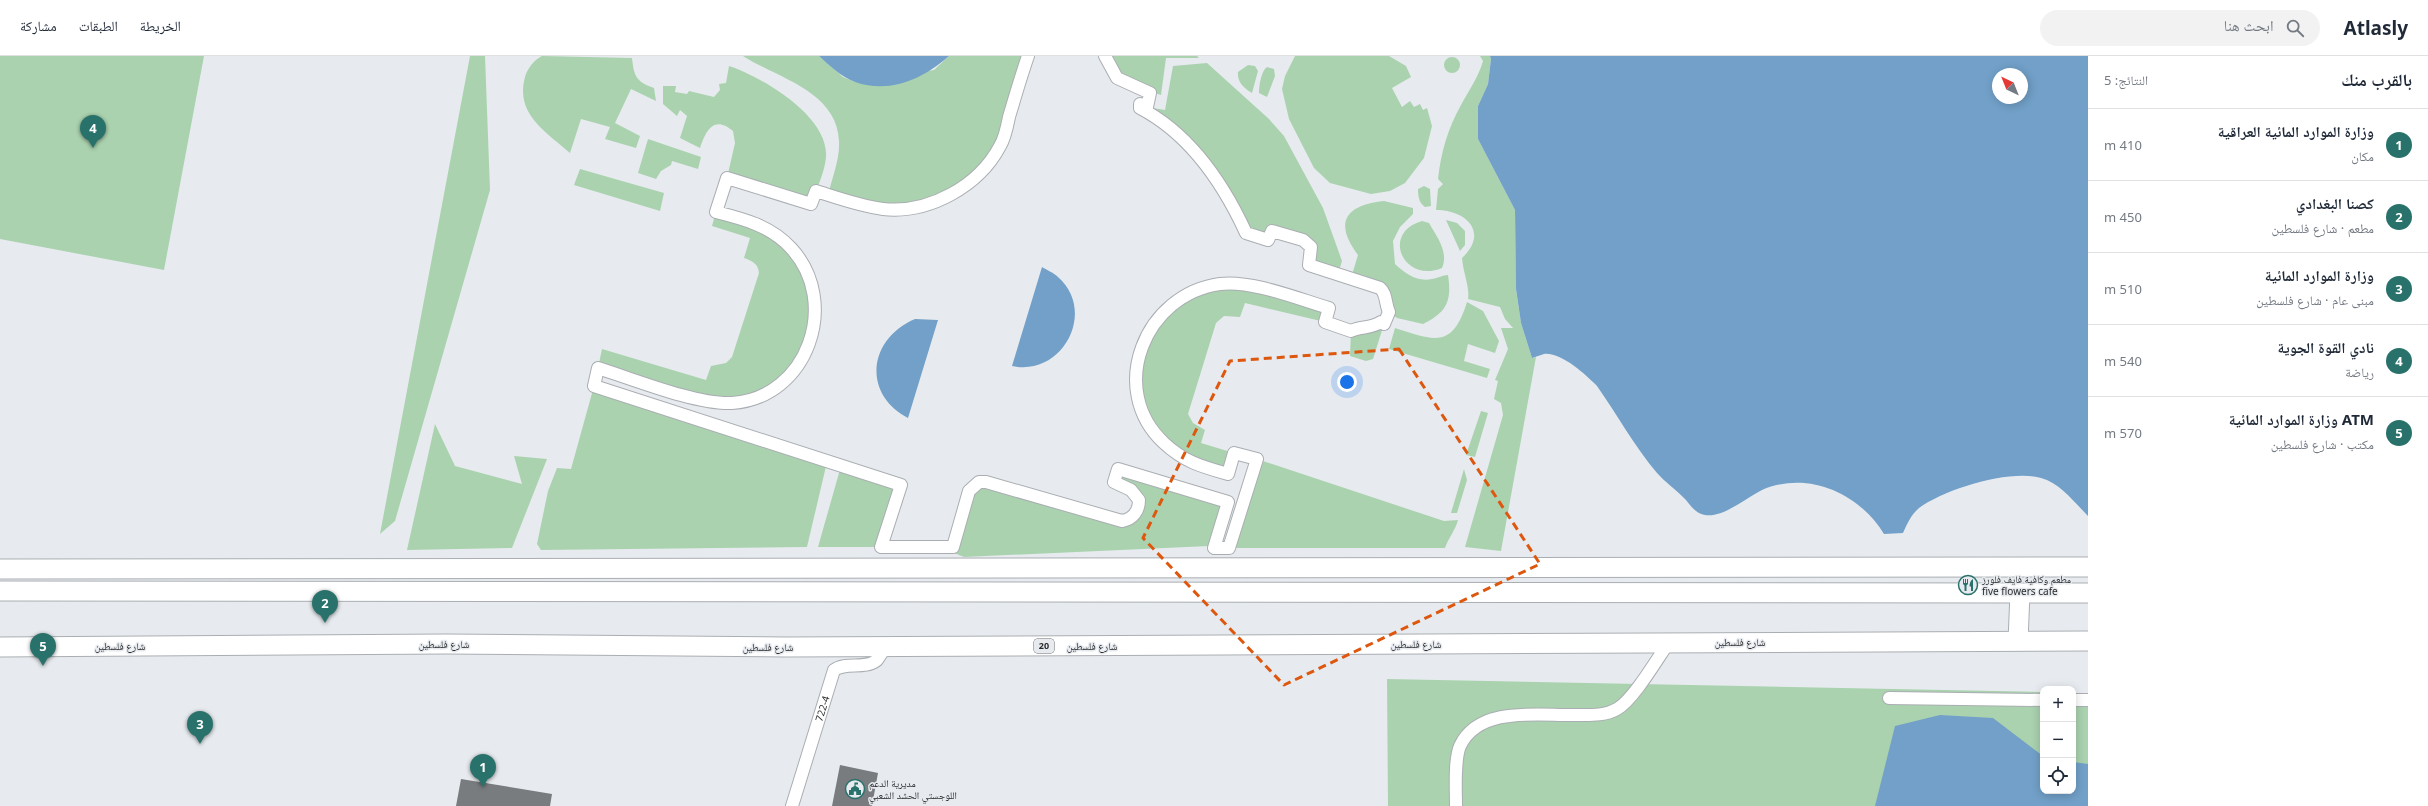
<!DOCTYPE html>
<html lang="ar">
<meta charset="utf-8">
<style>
body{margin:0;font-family:"Noto Sans","Noto Naskh Arabic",sans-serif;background:#f2f2f3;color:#1f2937;direction:rtl}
.controls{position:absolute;right:12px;bottom:12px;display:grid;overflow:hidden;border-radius:8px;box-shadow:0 2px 10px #0003}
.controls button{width:36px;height:36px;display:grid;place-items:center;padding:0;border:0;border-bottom:1px solid #e0e1e3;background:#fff;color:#1f2937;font:20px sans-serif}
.compass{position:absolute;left:1992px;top:12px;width:36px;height:36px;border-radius:50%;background:#fff;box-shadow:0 2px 10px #0003;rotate:317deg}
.you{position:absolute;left:1347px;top:326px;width:14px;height:14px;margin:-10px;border:3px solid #fff;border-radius:50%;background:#1a73e8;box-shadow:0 0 0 6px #1a73e833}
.badge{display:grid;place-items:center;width:26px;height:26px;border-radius:50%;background:#29726b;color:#fff;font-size:13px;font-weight:700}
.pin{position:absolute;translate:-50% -33px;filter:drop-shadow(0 1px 2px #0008)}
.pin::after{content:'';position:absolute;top:21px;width:14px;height:12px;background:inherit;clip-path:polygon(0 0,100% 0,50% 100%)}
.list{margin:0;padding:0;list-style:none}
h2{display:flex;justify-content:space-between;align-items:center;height:52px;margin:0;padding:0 16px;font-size:17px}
h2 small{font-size:13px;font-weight:400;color:#747a83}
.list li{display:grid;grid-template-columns:26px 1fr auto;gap:12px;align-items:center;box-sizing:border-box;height:72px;padding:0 16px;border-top:1px solid #e0e1e3}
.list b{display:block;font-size:15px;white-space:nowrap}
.list p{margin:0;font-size:13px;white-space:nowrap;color:#747a83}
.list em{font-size:13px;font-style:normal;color:#747a83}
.icon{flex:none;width:22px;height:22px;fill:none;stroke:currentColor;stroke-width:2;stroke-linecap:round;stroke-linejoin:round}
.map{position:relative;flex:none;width:2088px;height:750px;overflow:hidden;direction:ltr}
header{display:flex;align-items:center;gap:24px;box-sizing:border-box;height:56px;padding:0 20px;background:#fff;border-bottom:1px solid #e0e1e3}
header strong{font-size:19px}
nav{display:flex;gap:22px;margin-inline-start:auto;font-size:14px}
.search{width:280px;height:36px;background:#f2f2f3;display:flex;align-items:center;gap:10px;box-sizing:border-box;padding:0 14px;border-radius:22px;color:#747a83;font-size:15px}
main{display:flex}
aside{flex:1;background:#fff}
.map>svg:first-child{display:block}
.green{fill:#aad2af}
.water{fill:#72a0c8;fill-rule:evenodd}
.building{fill:#787c7f}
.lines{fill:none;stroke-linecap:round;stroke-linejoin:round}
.street-casing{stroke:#aaaeb2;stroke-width:14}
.primary-casing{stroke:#aaaeb2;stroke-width:21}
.street{stroke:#fff;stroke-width:12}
.primary{stroke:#fff;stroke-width:19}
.marked{fill:none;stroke:#de570e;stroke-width:3;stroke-dasharray:8 5;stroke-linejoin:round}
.labels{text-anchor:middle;stroke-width:3;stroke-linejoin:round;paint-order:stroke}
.shield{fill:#e7ebef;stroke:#636567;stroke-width:1}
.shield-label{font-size:9px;font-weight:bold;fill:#2a2b2d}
.poi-label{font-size:10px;fill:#2a2b2d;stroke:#e7ebef;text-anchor:start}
.street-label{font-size:10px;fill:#2a2b2d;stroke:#e7ebef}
</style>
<header>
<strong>Atlasly</strong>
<div class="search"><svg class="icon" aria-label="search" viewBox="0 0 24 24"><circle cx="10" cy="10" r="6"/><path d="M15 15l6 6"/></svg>ابحث هنا</div>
<nav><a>الخريطة</a><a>الطبقات</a><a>مشاركة</a></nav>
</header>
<main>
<aside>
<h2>بالقرب منك<small>النتائج: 5</small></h2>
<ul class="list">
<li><span class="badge">1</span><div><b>وزارة الموارد المائية العراقية</b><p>مكان</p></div><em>410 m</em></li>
<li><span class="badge">2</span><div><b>كصنا البغدادي</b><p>مطعم · شارع فلسطين</p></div><em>450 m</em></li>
<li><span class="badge">3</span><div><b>وزارة الموارد المائية</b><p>مبنى عام · شارع فلسطين</p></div><em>510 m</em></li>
<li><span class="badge">4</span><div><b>نادي القوة الجوية</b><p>رياضة</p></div><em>540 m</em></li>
<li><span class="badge">5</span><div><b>ATM وزارة الموارد المائية</b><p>مكتب · شارع فلسطين</p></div><em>570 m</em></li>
</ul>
</aside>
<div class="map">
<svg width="2088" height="750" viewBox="0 0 2088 750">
<rect width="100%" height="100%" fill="#e7ebef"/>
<path class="green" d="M 0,0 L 204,0 L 164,214 L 0,183 Z
M 470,0 L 485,0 L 490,134 L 395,465 L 380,478 Z
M 542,0 L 632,2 C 634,20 636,26 654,32 L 656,45 L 631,33 L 615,67 L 640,80 L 636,92 L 605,83 L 610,71 L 581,63 L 570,97 C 545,75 515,58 525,21 C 527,13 534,4 542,0 Z
M 743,0 L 819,0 L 843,21 L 855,26 L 934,14 L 949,0 L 1028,0 L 1001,89 L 947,141 L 885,153 L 828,139 C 832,122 840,103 839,85 C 837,35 777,22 743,0 Z
M 1105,0 L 1197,0 L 1199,2 L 1166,2 L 1161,39 L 1132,30 Z
M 1295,0 L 1389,0 L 1406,10 L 1411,21 L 1392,32 L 1402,51 L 1410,45 L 1414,51 L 1420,48 L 1423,54 L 1427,52 L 1432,70 L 1424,102 L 1405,127 L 1390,135 L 1371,138 L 1330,127 L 1314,112 L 1289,63 L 1282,33 L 1285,20 Z
M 1480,0 L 1490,0 L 1491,3 L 1488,28 L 1478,50 L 1478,83 L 1515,154 L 1516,234 L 1521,267 L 1532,302 L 1536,301 L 1501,495 L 1465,491 L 1503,359 L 1501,347 L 1494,343 L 1498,325 L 1495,324 L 1508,293 L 1501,272 L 1513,272 L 1505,263 L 1500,251 L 1468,243 C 1470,232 1463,216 1462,202 C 1489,177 1467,154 1436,154 L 1438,133 L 1443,128 L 1438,123 C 1441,96 1448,72 1461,49 C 1469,34 1478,22 1483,5 Z
M1444 9a8 8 0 1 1 16 0a8 8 0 1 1-16 0Z
M 1207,7 L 1269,63 L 1284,80 L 1323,152 L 1342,205 L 1338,218 L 1309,209 L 1311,191 L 1272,175 L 1268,184 L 1246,177 L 1231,145 L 1147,51 L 1165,54 L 1173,10 Z
M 1248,9 L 1255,10 L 1258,15 L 1252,37 C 1244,32 1237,26 1238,16 Z
M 729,10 C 762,21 829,60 826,101 C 825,116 816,134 811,148 L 727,122 L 735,87 L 733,75 C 714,59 706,74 700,92 L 680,82 L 687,60 L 680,54 L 677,60 L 663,48 L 663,30 L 676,30 L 675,36 L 687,38 L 689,35 L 714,41 L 720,34 L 719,28 L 726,27 Z
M 1267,11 L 1274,13 L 1275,20 L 1267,41 L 1259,37 C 1259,30 1261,15 1267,11 Z
M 648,83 L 701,101 L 698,113 L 672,105 L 671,109 L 661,115 L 656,123 L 638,117 Z
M 580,113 L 664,137 L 660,155 L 574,129 Z
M 1424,130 L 1430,133 L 1431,150 L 1425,151 C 1419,147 1418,140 1418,133 Z
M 1384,145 L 1413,152 L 1413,158 L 1400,171 L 1393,185 L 1395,208 C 1406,218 1417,226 1432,223 C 1438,222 1443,219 1448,219 C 1452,245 1447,256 1423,268 L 1397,262 L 1389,256 L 1385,240 L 1351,222 L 1358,199 C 1333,166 1346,149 1384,145 Z
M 716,156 L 750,165 L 804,209 L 816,263 L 788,320 L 733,347 L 598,312 L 602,293 L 706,324 L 711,310 L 726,307 L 732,301 L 759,217 C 758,207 752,205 744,202 L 750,182 L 712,170 Z
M 1446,164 L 1457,167 L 1465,175 L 1465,189 L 1460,195 Z
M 1422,165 L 1429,167 C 1437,181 1449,196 1442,212 C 1404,228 1380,177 1422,165 Z
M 1221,228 L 1329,252 L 1325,266 L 1245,247 L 1240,261 L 1224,260 L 1216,267 L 1188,358 L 1193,367 L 1205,374 L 1201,387 L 1234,397 L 1228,418 L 1183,402 L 1147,366 L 1137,313 L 1162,258 Z
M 1467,246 L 1483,255 L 1499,285 L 1495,297 L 1468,288 L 1464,305 L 1490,313 L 1487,322 L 1389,293 L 1395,272 C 1434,284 1452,294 1467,246 Z
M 1384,268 L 1373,303 L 1366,305 L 1350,300 L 1351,275 Z
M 594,330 L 827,406 L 807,491 L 541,494 L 537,488 L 548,435 L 557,412 L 571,413 Z
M 1481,355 L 1488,357 L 1475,401 L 1466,399 Z
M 435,368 L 455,410 L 522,428 L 514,400 L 547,403 L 512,492 L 407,494 Z
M 1257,403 L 1444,465 L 1458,464 C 1455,475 1449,481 1445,492 L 1229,492 Z
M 841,410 L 901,429 L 881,491 L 818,491 Z
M 1118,413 L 1228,446 L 1209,490 L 964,501 L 954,497 L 969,435 L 979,426 L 1122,465 L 1139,450 L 1123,429 Z
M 1464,413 L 1467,424 L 1457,457 L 1451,457 Z
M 1387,623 L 2043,636 L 2043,735 L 2073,735 L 2073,637 L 2088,637 L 2088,750 L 1388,750 Z"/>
<path class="water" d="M 819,0 L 949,0 C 923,23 890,38 855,26 C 841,21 829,9 819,0 Z
M 1490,0 L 2088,0 L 2088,460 C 2074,446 2060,427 2041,422 C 2010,413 1945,433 1919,452 C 1911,459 1907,468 1903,477 L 1884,478 C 1859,437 1808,414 1762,434 C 1745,442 1718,467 1699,457 C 1693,454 1688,446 1684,442 C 1675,433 1665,426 1657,417 C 1635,391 1616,357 1597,330 C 1585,318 1561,296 1544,298 C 1540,299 1536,301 1532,302 L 1521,267 L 1516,233 L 1515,154 L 1478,83 L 1478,50 L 1488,28 L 1491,3 ZM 1998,18 L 2022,18 L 2022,42 L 1998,42 Z
M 1042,211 C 1047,214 1054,217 1058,221 C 1097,255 1063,321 1012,310 Z
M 915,263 L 938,264 L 908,362 C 862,338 868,283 915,263 Z
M 1940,659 L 1993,662 L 2043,700 L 2043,735 L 2073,735 L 2073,706 L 2088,708 L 2088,750 L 1875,750 L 1895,670 Z"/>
<path class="building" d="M 840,709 L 878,717 L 872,750 L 832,750 Z
M 461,723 L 552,738 L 550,750 L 456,750 Z"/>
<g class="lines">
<defs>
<g id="street">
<path d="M 1028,0 C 1021,20 1015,41 1009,61 C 1007,71 1005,82 1000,90 C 979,130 929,158 883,153 C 860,150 838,142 816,135 L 811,148 L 727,122 L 716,156 C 744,163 771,170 791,192 C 841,246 808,342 732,347 C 697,349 633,323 598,312 L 594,330 L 901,429 L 881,491 L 953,491 L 969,435 L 979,426 L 986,426 L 1122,465 C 1133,463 1139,455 1139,444 L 1131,434 L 1114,426 L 1118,413 L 1228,446 L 1214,492 L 1229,492 L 1257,403 L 1234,397 L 1228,418 C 1203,411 1184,406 1164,387 C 1106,333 1145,238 1220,228 C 1252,224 1298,243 1329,252 L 1325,266 L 1351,275 C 1361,270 1370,273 1381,266 L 1384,268 L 1389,256 C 1385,248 1387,238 1380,232 L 1309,209 L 1311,191 L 1303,184 L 1272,175 L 1268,184 L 1246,177 C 1223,127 1190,78 1140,52 L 1140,48 L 1147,51 L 1150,37 L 1117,22 L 1105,0"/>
<path d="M 1889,642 L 2043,644"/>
<path d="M 2073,644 L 2088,644"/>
<path id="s1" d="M 792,750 L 834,614 C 846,605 865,614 877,604 C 880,600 883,595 886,590"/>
<path d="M 1456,750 C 1456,734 1454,704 1460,690 C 1479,649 1540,660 1576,659 C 1590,659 1605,660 1617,653 C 1634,643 1657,603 1669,586"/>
</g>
<path id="primary" d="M 0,513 L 2088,511
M 0,535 L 2088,537
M 2018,585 L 2020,537
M 0,591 L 446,588 L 786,591 L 2088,585"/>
</defs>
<use href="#street" class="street-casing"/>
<use href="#primary" class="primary-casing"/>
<use href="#street" class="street"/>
<use href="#primary" class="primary"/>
</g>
<path class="marked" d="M 1399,293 L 1540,508 L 1284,629 L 1143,482 L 1230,305 Z"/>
<defs>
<symbol id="restaurant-ring" viewBox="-11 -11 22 22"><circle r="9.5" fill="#e7ebef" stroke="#29726b" stroke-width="1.5"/><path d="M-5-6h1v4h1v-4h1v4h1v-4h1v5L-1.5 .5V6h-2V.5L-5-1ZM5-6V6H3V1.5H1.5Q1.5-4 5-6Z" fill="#29726b"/></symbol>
<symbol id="civic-ring" viewBox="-11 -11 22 22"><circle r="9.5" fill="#e7ebef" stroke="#29726b" stroke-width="1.5"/><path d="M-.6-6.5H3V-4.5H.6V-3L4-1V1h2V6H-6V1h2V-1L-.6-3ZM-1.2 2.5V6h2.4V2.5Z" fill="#29726b"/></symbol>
</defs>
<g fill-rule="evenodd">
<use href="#restaurant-ring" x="1957" y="518" width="22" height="22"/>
<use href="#civic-ring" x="844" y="722" width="22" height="22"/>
</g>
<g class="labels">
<rect class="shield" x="1034" y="583" width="20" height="14" rx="3"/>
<g class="shield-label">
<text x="1044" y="593">20</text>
</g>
<g class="poi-label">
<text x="1982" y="527">مطعم وكافية فايف فلورز<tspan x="1982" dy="12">five flowers cafe</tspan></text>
<text x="869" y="731">مديرية الدعم<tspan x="869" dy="12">اللوجستي الحشد الشعبي</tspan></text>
</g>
<g class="street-label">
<text x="1740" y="590">شارع فلسطين</text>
<text x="444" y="592">شارع فلسطين</text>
<text x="1416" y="592">شارع فلسطين</text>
<text x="120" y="594">شارع فلسطين</text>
<text x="1092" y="594">شارع فلسطين</text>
<text x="768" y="595">شارع فلسطين</text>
<text dy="4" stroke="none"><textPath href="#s1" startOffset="102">722-4</textPath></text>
</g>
</g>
</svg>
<div class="controls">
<button>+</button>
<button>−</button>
<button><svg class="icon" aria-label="locate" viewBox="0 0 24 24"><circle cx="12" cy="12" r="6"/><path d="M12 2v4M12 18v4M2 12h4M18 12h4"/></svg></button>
</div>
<svg class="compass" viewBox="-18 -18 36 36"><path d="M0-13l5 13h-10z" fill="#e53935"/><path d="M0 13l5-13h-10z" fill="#747a83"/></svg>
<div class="you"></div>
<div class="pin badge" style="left:483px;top:731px">1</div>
<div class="pin badge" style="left:325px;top:567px">2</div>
<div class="pin badge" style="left:200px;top:688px">3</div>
<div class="pin badge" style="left:93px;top:92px">4</div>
<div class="pin badge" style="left:43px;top:610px">5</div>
</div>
</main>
